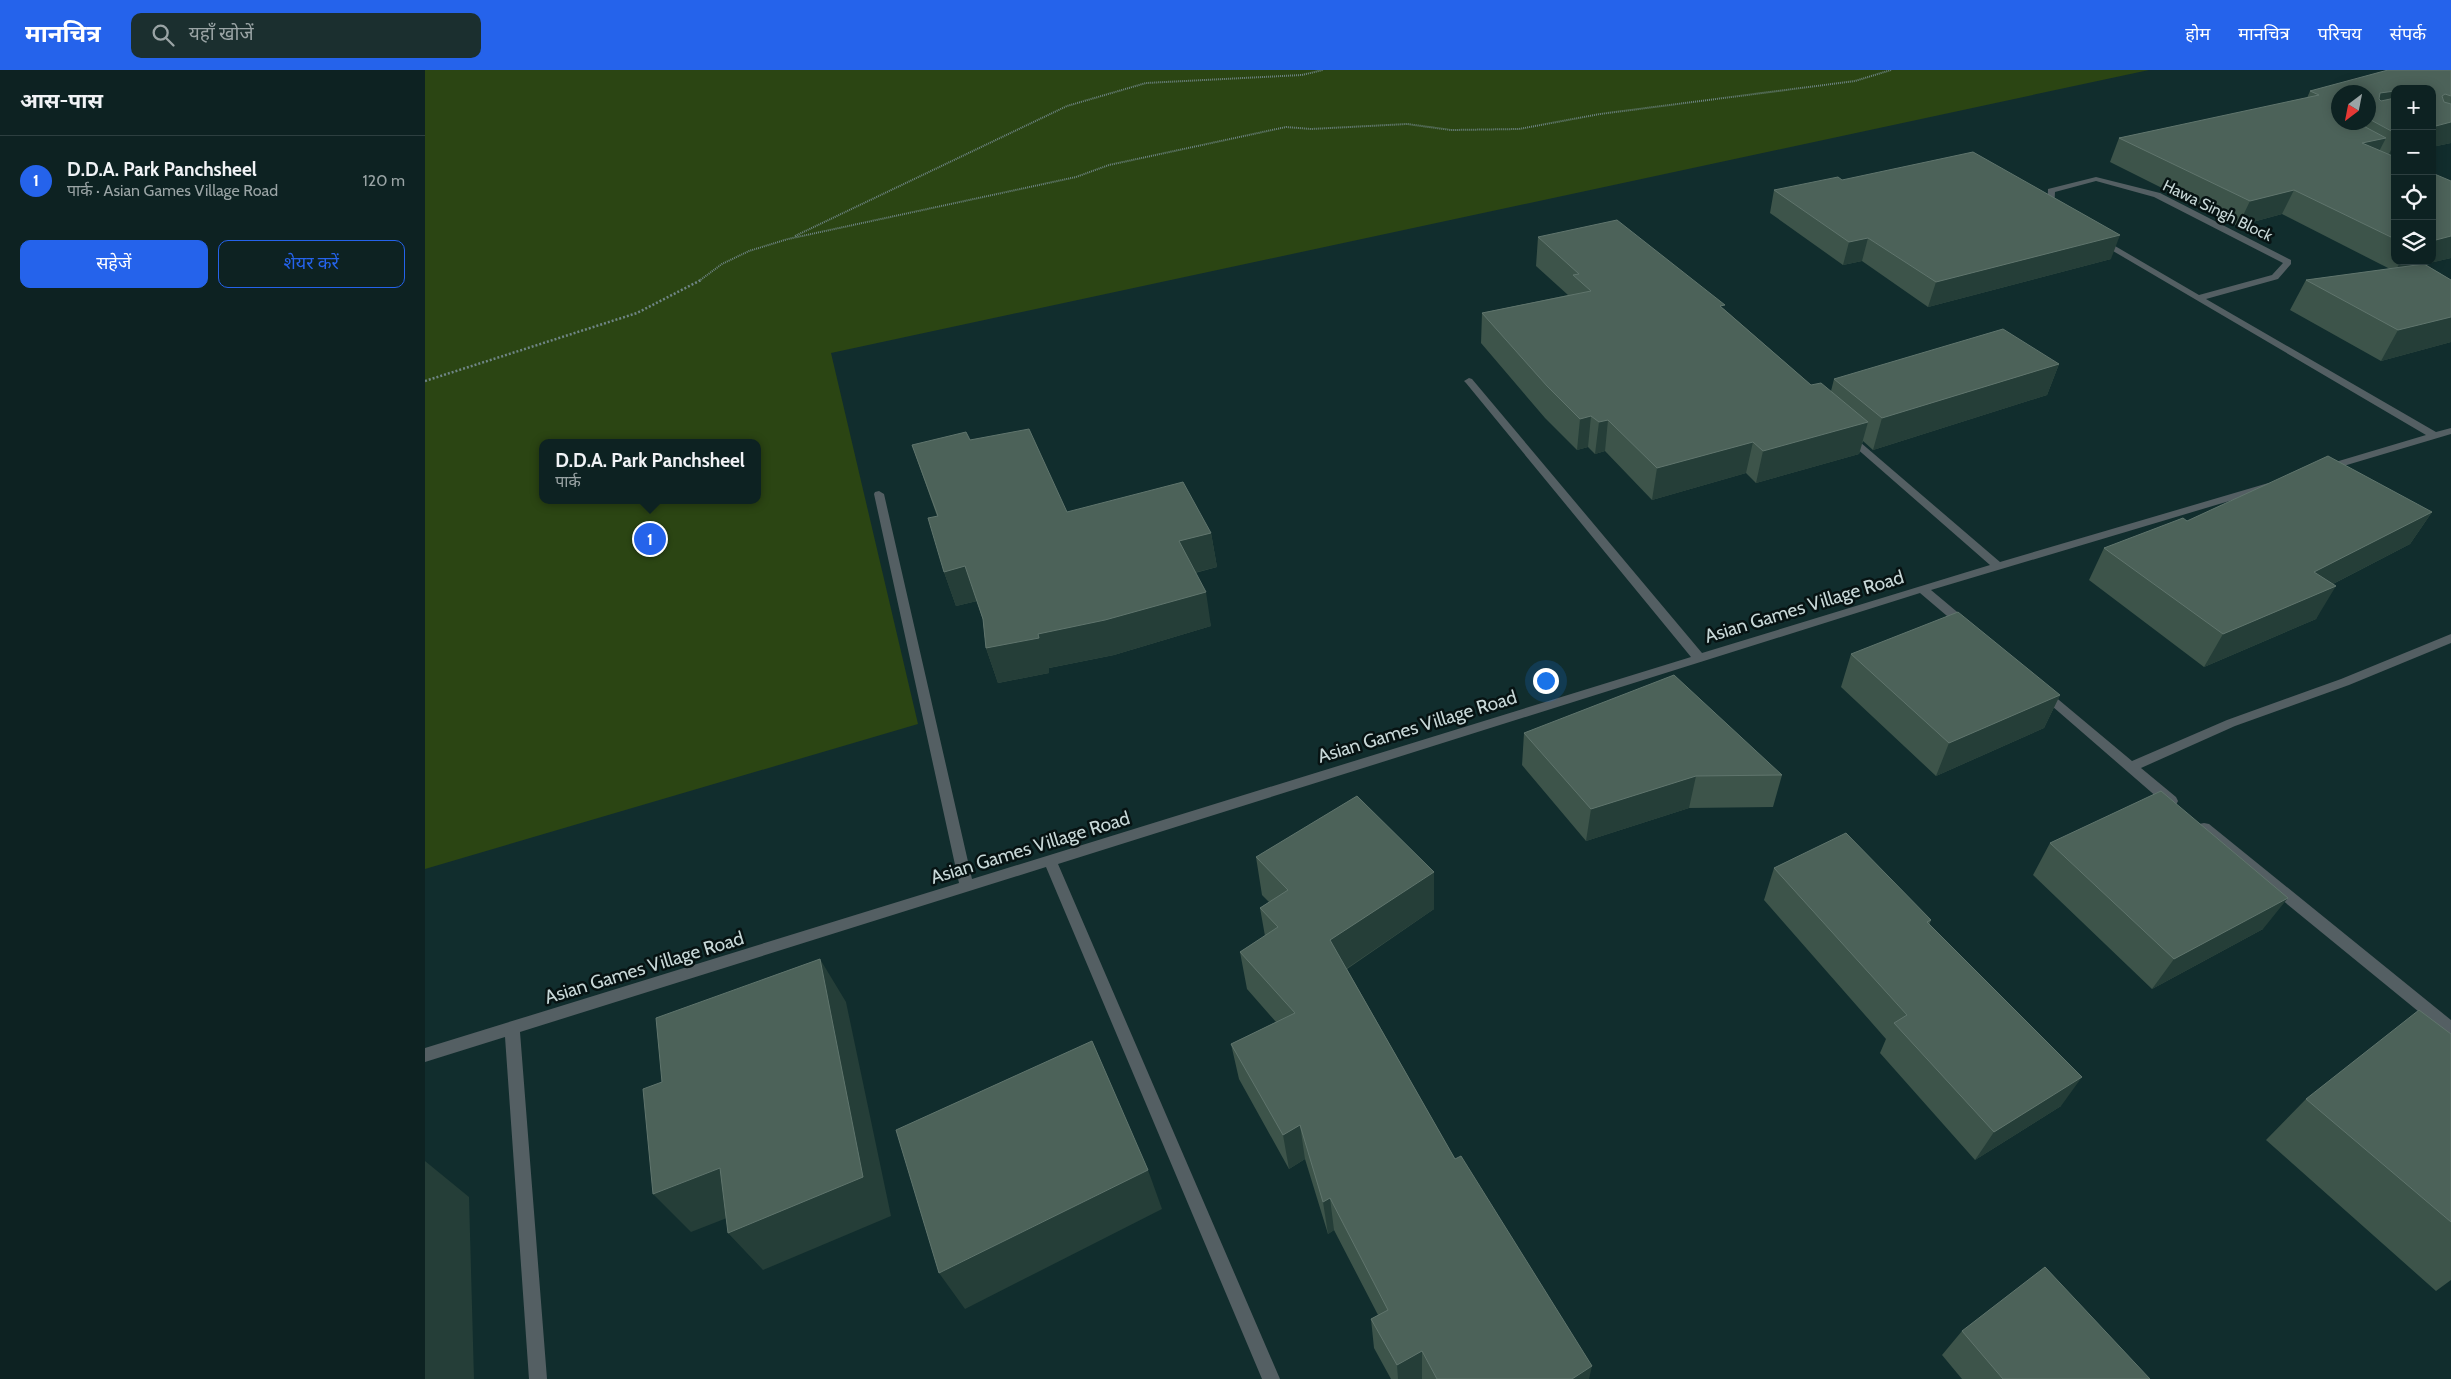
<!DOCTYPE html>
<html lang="hi">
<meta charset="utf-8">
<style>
body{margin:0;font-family:Cabin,"Noto Sans Devanagari",sans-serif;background:#1b2f2f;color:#f1f3f6}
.controls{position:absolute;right:15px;top:15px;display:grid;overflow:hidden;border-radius:10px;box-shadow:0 2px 12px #0003}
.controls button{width:45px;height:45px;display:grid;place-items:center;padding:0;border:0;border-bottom:1px solid #2d3f40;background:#0d2222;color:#f1f3f6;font:25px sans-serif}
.compass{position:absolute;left:1906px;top:15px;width:45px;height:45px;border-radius:50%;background:#0d2222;box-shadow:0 2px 12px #0003;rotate:212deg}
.you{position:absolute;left:1120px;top:610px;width:18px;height:18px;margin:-12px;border:4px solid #fff;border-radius:50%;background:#1a73e8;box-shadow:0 0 0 8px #1a73e833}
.badge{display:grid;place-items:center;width:32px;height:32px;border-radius:50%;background:#2563eb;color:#fff;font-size:16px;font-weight:700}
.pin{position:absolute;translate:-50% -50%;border:2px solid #fff;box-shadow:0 1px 5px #0006}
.popup{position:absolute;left:114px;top:369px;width:222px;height:65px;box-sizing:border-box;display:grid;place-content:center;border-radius:10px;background:#0d2222;filter:drop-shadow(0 1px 4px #0005);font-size:16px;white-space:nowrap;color:#9aa4a5}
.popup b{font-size:19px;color:#f1f3f6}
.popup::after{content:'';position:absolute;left:50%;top:100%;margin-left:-10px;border:10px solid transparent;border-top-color:#0d2222}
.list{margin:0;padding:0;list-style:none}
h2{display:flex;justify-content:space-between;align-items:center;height:65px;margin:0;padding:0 20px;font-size:21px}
h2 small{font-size:16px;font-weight:400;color:#9aa4a5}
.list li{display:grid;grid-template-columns:32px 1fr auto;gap:15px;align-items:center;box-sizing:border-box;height:90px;padding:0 20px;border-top:1px solid #2d3f40}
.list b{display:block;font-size:19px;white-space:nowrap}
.list p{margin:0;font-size:16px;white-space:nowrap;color:#9aa4a5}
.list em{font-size:16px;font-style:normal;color:#9aa4a5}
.actions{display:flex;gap:10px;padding:15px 20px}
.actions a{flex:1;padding:11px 0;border:1px solid #2563eb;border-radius:10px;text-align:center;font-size:18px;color:#2563eb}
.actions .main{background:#2563eb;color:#fff}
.icon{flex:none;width:28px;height:28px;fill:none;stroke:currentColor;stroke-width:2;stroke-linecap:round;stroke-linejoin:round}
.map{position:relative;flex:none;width:2026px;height:1309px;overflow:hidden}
header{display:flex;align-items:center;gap:30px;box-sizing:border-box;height:70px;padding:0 25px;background:#2563eb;color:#fff}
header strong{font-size:24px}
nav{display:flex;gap:28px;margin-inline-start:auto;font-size:18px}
.search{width:350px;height:45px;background:#1b2f2f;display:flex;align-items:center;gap:12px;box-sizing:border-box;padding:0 18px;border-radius:10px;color:#9aa4a5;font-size:19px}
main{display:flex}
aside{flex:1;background:#0d2222}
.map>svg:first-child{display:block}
.green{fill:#2b4513;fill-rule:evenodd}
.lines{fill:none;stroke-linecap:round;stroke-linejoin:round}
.path-far1{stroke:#6f8585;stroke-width:2;stroke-dasharray:1 1;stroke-linecap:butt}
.path{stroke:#6f8585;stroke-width:2.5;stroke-dasharray:2 2;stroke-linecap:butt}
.minor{fill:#545f63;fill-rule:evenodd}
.wall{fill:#3d544a;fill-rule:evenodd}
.shaded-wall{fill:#253e38}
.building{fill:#4c6259;stroke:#60756d}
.labels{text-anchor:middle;stroke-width:5;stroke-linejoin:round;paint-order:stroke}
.far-street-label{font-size:16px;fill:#c8d8d8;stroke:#071313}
.street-label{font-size:19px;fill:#c8d8d8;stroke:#071313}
</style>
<header>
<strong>मानचित्र</strong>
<div class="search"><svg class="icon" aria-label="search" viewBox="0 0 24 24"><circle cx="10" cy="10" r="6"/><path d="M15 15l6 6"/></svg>यहाँ खोजें</div>
<nav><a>होम</a><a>मानचित्र</a><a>परिचय</a><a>संपर्क</a></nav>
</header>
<main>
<aside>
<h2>आस-पास<small></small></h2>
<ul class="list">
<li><span class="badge">1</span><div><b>D.D.A. Park Panchsheel</b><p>पार्क · Asian Games Village Road</p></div><em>120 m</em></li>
</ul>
<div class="actions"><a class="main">सहेजें</a><a>शेयर करें</a></div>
</aside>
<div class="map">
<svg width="2026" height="1309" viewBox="0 0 2026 1309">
<rect width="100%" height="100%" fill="#112d2d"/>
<path class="green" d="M 0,0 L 1724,0 L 406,283 L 493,654 L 0,799 ZM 118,373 L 332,373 L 332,430 L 118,430 Z"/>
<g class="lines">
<path class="path-far1" d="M 370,166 L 642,36 L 721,13 L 877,5 L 898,0
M 274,211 L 297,194 L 324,181 L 363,169 L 651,107 L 684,95 L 861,57 L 886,59 L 982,54 L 1026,60 L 1094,59 L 1175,44 L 1430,11 L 1466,0"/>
<path class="path" d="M 0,311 L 212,243 L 276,210"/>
<path class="minor" d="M 1671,107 L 1735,123 L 1866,190 L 1866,194 L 1853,209 L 1781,229 L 2011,362 L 2026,358 L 2026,364 L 1905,400 L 1897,400 L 1897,396 L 2001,365 L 1671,171 L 1678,169 L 1774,225 L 1847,205 L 1858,193 L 1729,127 L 1671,111 L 1630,122 L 1629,142 L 1622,144 L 1623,119 Z
M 1044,308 L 1047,309 L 1277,583 L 1565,495 L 1422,370 L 1422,366 L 1428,366 L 1575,492 L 1840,414 L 1844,413 L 1849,416 L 1848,418 L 1506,520 L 1543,551 L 1545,554 L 1543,557 L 1535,557 L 1495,523 L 633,794 L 855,1309 L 837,1309 L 621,797 L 95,962 L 122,1309 L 104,1309 L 80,967 L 0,992 L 0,978 L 534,813 L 449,424 L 450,422 L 454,421 L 459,424 L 547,809 L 1266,587 L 1041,313 L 1039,311 Z
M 2026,564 L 2026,573 L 1924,615 L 1810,656 L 1716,698 L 1751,727 L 1753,731 L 1751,735 L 1741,735 L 1612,623 L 1618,619 L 1622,620 L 1707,691 L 1802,650 L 1916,609 Z
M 1779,753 L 1784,754 L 2026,950 L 2026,966 L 2021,964 L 1774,762 L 1772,758 L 1774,754 Z"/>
</g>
<path class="wall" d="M 2026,0 L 2026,73 L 2007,77 L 2007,19 L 1970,19 L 1970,86 L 1969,87 L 1970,87 L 1970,191 L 2007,191 L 2026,111 L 2026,188 L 2000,194 L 2026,210 L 2026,272 L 1956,291 L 1865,240 L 1881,210 L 1965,199 L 1857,144 L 1813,156 L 1685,92 L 1694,68 L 1882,28 L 1885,21 ZM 1914,22 L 1944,22 L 1944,52 L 1914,52 Z
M 1417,110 L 1686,189 L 1503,237 L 1437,191 L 1418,195 L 1345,143 L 1349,120 Z
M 1113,167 L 1299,239 L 1386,315 L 1406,321 L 1409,309 L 1634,294 L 1622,325 L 1448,380 L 1438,371 L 1434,384 L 1331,413 L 1321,403 L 1227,430 L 1180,381 L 1170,384 L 1163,377 L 1152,380 L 1120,348 L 1056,273 L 1057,243 L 1143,225 L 1111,196 Z
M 545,370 L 642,442 L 786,463 L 792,497 L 770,503 L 786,556 L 689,585 L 624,598 L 624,603 L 573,613 L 561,578 L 558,550 L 552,531 L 531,536 L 519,502 L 512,446 L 487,375 Z
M 2007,442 L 1985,474 L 1908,514 L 1891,549 L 1779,597 L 1664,510 L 1679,478 L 1762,451 Z
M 1426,584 L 1635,625 L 1619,658 L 1511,706 L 1416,617 Z
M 1099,663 L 1357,705 L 1348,737 L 1264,738 L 1161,771 L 1097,695 Z
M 1625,773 L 1838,859 L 1727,919 L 1608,805 Z
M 831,787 L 1009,839 L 922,899 L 1030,1089 L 1164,1309 L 966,1309 L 949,1278 L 946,1249 L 953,1245 L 909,1160 L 903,1164 L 880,1089 L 864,1099 L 814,1009 L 806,974 L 851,952 L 822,919 L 815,882 L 840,866 L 835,838 L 844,832 L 837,825 Z
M 1349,798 L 1506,850 L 1504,855 L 1636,1036 L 1550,1090 L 1455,983 L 1461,969 L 1339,830 Z
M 2026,964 L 2026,1210 L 2011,1221 L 1841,1070 L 1881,1029 Z
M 1537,1261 L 1725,1309 L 1537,1309 L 1517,1285 Z"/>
<path class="shaded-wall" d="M 1970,21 L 1970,41 L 1944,46 L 1955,23 Z
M 2026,52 L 2026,73 L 2007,77 L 2007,57 Z
M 1961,68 L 1949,91 L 1937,73 Z
M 1970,72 L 1970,86 L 1962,88 Z
M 1869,120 L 1857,144 L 1813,156 L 1825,131 Z
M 1695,165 L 1686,189 L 1503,237 L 1511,212 Z
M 2026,166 L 2026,188 L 1970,201 L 1976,191 L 2007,191 L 2007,171 Z
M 1443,168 L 1437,191 L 1418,195 L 1424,172 Z
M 2026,247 L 2026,272 L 1956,291 L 1973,260 Z
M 1634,294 L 1622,325 L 1448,380 L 1457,348 Z
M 1166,346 L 1163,377 L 1152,380 L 1155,349 Z
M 1183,350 L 1180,381 L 1170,384 L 1174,352 Z
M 1443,352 L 1434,384 L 1331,413 L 1338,381 Z
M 1328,372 L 1321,403 L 1227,430 L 1232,398 Z
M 2007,442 L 1985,474 L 1869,534 L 1889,502 Z
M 786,463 L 792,497 L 760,505 L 754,471 Z
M 540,496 L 552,531 L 531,536 L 519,502 Z
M 1911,516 L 1891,549 L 1779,597 L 1798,564 Z
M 781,522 L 786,556 L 689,585 L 624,598 L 624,603 L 573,613 L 561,578 L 613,564 Z
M 1635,625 L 1619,658 L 1511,706 L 1524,673 Z
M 1271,706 L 1264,738 L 1161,771 L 1166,739 Z
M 1009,802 L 1009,839 L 909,907 L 905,870 Z
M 1863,828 L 1838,859 L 1727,919 L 1749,889 Z
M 395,889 L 421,932 L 466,1146 L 338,1200 L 303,1163 Z
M 1657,1007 L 1636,1036 L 1550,1090 L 1569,1062 Z
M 875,1055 L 880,1089 L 864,1099 L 858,1065 Z
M 0,1091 L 44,1127 L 49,1309 L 0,1309 Z
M 295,1098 L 330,1137 L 266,1162 L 228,1124 Z
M 723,1100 L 737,1139 L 540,1239 L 514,1203 Z
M 905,1128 L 909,1160 L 903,1164 L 898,1132 Z
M 997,1281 L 997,1309 L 973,1309 L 972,1295 Z
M 1167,1296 L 1164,1309 L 1147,1309 Z"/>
<path class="building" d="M 1963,0 L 2026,0 L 2026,26 L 2020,24 L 2017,26 L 2019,32 L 2026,34 L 2026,52 L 2007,57 L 2007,19 L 1970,19 L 1970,21 L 1955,23 L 1954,29 L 1956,31 L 1970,28 L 1970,63 L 1944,49 L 1944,31 L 1946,31 L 1947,28 L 1944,28 L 1944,22 L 1914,22 L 1914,52 L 1931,52 L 1961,68 L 1937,73 L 1970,87 L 1970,169 L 1869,120 L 1825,131 L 1694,68 L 1894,25 L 1885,21 Z
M 1548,82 L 1695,165 L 1511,212 L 1443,168 L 1424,172 L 1349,120 L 1413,107 L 1417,110 Z
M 2007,103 L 2026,111 L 2026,166 L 2007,171 Z
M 1192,150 L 1300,235 L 1295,236 L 1386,315 L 1396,313 L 1443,352 L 1338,381 L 1328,372 L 1232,398 L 1183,350 L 1174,352 L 1166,346 L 1155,349 L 1122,316 L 1057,243 L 1166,221 L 1148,205 L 1154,204 L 1113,167 Z
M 1999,194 L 2026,210 L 2026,247 L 1973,260 L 1881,210 Z
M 1578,259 L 1634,294 L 1457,348 L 1409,309 Z
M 604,359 L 642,442 L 758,412 L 786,463 L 754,471 L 781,522 L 680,550 L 613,564 L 614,568 L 561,578 L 558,549 L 540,496 L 519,502 L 503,448 L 513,446 L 487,375 L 541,362 L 545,370 Z
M 1903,386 L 2007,442 L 1889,502 L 1911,516 L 1798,564 L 1679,478 L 1758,448 L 1762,451 Z
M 1533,542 L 1635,625 L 1524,673 L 1426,584 Z
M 1249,605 L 1357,705 L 1271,706 L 1166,739 L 1099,663 Z
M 1736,721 L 1863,828 L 1749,889 L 1625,773 Z
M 932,726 L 1009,802 L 905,870 L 1030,1089 L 1036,1086 L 1167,1296 L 1147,1309 L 1012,1309 L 997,1281 L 972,1295 L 946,1249 L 963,1240 L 905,1128 L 898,1132 L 875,1055 L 858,1065 L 806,974 L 870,943 L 815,882 L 853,857 L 835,838 L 863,820 L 831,787 Z
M 1421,763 L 1506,850 L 1502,852 L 1657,1007 L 1569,1062 L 1469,953 L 1482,945 L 1349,798 Z
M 395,889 L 438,1107 L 303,1163 L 295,1098 L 228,1124 L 218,1019 L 237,1012 L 231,948 Z
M 1994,940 L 2026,964 L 2026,1152 L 1881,1029 Z
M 667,971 L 723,1100 L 514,1203 L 471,1060 Z
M 1620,1197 L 1725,1309 L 1578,1309 L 1537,1261 Z"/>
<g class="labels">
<g class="far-street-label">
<text transform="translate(1793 140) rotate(26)" y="6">Hawa Singh Block</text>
</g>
<g class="street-label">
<text transform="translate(1379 536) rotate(-17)" y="7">Asian Games Village Road</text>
<text transform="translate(992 656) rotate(-17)" y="7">Asian Games Village Road</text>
<text transform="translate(605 777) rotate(-17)" y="7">Asian Games Village Road</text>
<text transform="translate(219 897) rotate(-17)" y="7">Asian Games Village Road</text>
</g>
</g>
</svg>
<div class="controls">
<button>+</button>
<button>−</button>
<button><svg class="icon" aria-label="locate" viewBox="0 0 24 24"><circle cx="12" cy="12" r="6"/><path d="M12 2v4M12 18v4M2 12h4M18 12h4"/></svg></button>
<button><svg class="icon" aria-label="layers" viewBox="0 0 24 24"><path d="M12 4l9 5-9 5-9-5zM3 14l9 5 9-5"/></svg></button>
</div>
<svg class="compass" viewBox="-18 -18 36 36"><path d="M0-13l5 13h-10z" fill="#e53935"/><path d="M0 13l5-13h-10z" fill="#9aa4a5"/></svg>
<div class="you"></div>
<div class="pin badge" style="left:225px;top:469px">1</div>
<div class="popup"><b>D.D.A. Park Panchsheel</b>पार्क</div>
</div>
</main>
